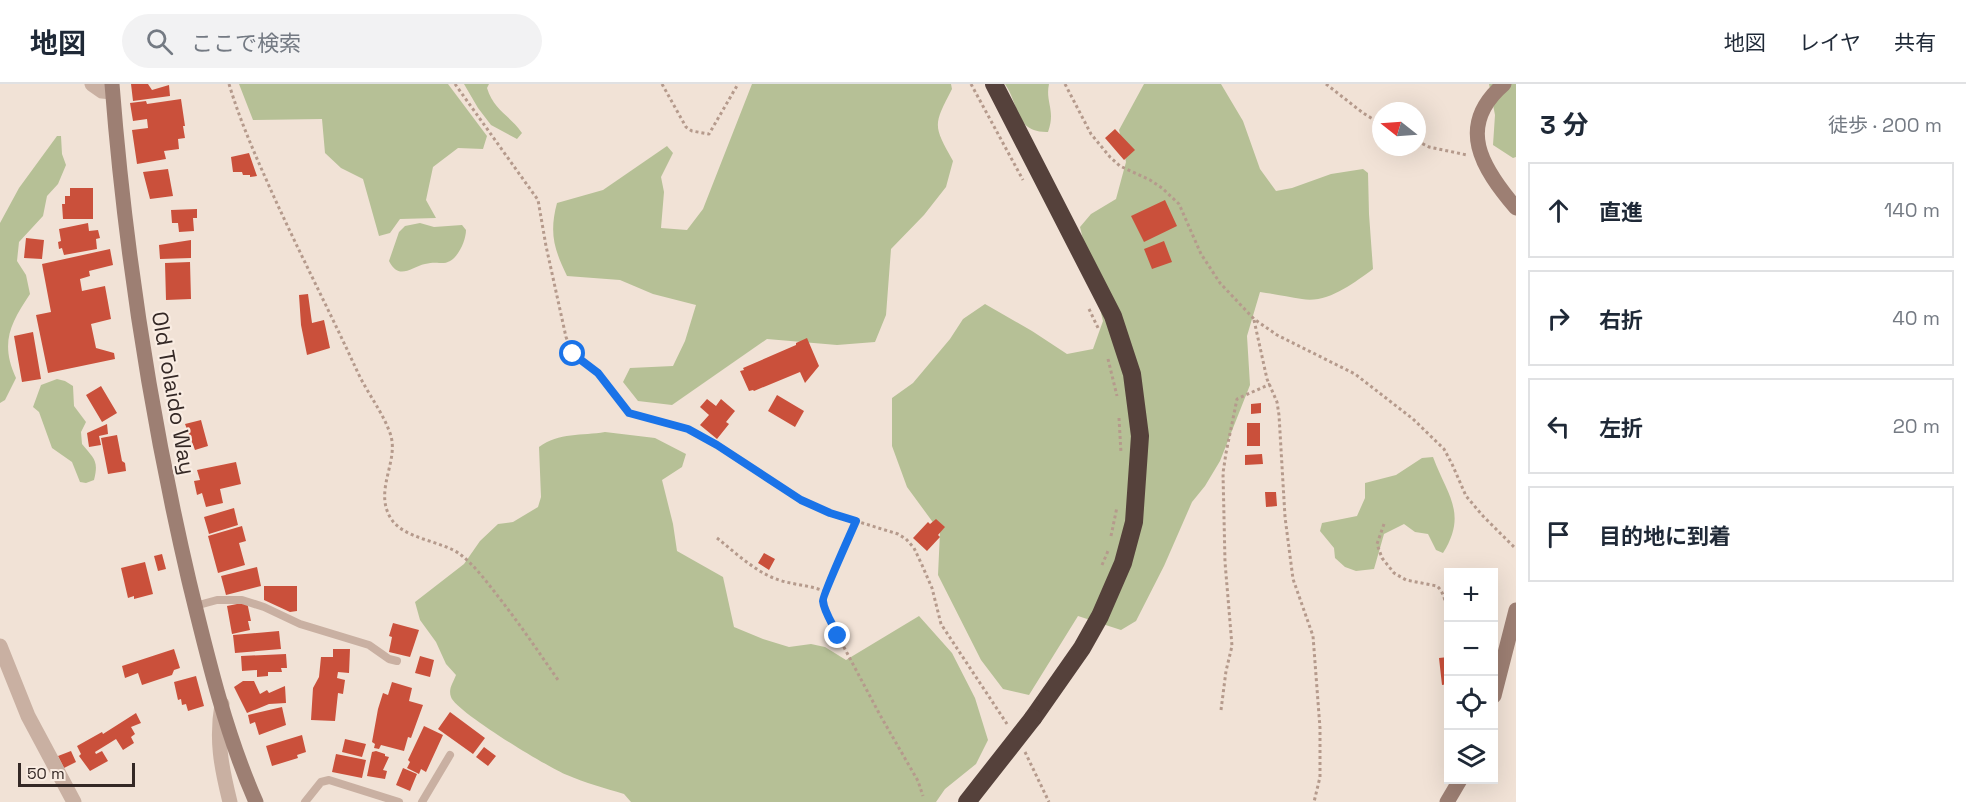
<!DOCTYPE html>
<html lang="ja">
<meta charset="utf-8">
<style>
body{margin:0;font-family:"Space Grotesk","Noto Sans JP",sans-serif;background:#f2f2f3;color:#1f2937}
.controls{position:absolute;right:18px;bottom:18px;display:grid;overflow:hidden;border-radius:0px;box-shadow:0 6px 24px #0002}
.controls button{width:54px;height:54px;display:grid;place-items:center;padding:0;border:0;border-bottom:2px solid #e0e1e3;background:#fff;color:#1f2937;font:30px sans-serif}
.compass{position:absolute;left:1372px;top:18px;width:54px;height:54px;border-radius:50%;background:#fff;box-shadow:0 6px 24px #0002;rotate:287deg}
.scale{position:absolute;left:18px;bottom:15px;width:117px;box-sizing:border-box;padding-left:6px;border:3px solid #342825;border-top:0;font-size:16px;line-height:21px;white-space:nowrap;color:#342825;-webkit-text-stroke:4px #f9ece2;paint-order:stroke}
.stop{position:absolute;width:18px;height:18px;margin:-14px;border:4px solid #1a73e8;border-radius:50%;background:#fff}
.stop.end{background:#1a73e8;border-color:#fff;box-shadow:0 2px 6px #0008}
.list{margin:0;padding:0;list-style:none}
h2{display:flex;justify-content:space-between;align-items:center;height:78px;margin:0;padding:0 24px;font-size:26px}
h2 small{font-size:20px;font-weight:400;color:#747a83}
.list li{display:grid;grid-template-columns:39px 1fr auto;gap:18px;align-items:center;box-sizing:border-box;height:96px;margin:0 12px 12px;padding:0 12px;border:2px solid #e0e1e3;border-radius:0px}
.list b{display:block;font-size:22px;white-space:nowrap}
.list em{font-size:20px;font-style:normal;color:#747a83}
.icon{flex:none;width:33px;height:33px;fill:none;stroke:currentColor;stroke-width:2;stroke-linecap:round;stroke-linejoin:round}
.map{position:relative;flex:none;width:1516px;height:718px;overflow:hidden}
header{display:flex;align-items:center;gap:36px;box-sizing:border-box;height:84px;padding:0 30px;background:#fff;border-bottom:2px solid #e0e1e3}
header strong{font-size:28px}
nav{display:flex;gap:33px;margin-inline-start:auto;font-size:21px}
.search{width:420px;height:54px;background:#f2f2f3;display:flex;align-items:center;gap:15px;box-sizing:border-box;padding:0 21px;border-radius:33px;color:#747a83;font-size:22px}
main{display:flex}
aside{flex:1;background:#fff}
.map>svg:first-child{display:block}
.green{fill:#b6c096}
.building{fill:#ca503b}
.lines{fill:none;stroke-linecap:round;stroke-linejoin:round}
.path{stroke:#b59a8c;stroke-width:3;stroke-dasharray:3 3;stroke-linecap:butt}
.lane{stroke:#c9b0a2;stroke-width:8}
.street{stroke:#c9b0a2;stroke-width:15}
.secondary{stroke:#9d7f73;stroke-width:15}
.highway{stroke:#55413b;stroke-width:18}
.highway-bridge{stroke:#55413b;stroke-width:18}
.route{stroke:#1a73e8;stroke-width:8}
.labels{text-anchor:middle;stroke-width:4.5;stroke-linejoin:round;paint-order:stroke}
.street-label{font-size:22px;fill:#342825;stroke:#f9ece2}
</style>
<header>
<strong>地図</strong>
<div class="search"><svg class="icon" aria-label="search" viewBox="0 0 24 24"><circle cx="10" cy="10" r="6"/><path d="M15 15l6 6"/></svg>ここで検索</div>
<nav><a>地図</a><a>レイヤ</a><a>共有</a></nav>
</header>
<main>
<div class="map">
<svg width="1516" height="718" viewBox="0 0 1516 718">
<rect width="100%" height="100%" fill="#f1e2d6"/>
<path class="green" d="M 239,0 L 448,0 L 487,52 L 483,65 L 458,64 L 433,83 L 426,116 L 436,134 L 400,135 L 390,149 L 379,152 L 363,95 L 341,84 L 325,69 L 322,35 L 253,36 Z
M 464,0 L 489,0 L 487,4 C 494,27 510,31 522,49 L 517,55 L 491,41 L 478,24 Z
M 752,0 L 951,0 L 952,5 C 933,42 933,41 953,77 L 946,103 L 924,131 L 891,165 L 886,231 L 875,258 L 837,261 L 767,255 L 672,321 L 638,317 L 623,298 L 630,284 L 673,282 L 685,257 L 696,221 L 653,210 L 620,196 L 567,192 C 554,165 549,149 557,119 L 603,106 L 667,62 L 673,69 L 661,93 L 664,108 L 661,144 L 687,146 L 703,125 Z
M 1005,0 L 1049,0 C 1045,18 1056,26 1048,48 C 1015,49 1020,22 1005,0 Z
M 1144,0 L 1221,0 L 1243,37 L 1260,85 L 1276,107 L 1292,104 L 1331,90 L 1363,85 L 1368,89 L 1369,130 L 1373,185 C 1354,199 1327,220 1302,215 C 1288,213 1275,210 1260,208 L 1247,252 L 1250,301 L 1220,377 L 1205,402 L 1192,418 L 1164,482 L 1136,537 L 1121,546 L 1078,532 L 1029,611 L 1003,605 L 981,576 L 938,491 L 940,448 L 907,403 L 892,362 L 892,314 L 913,299 L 950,255 L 963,235 L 985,220 L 1032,247 L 1067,270 L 1093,265 L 1103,237 L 1080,143 L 1091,130 L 1116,115 L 1126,78 L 1119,46 Z
M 1489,0 L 1516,0 L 1516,73 L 1513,74 L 1493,61 L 1495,31 Z
M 57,52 L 61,52 L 62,70 L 66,81 L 58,100 L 47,112 L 43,132 L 19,158 L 17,177 L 26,191 L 30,210 C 10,240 0,259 16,294 L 5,316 L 0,319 L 0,139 L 19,104 Z
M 420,139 L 434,143 L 462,141 L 466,146 C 466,157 457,178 444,179 C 437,179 433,178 425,180 C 411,183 399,197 389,177 L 399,148 L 405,142 Z
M 57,295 L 65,297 L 73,302 L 74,322 L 86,338 L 81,348 L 82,360 C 94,375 99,376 94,396 L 86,399 L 80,398 L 72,378 L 52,364 L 39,328 L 33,323 L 41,301 Z
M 605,348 L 655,354 L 686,370 L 682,383 L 662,396 L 673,440 L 677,467 L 723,493 L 734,543 L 763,555 L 789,563 L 811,560 L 825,563 L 846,576 L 919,532 L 952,569 L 975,614 L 988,656 L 976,680 L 945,705 L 936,718 L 631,718 L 624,710 C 605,704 585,699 567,691 C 549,684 456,628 451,613 C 448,605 453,599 456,591 L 446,580 L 436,558 L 420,536 L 415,518 L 464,480 L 480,457 L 498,440 L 513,438 L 538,423 L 541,413 L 539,363 C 559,348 582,352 605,348 Z
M 1433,373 C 1447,411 1468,429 1443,469 L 1436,466 L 1428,450 L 1415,448 L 1404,440 L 1384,450 L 1374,485 L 1356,487 L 1345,483 L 1335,474 L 1334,464 L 1320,447 L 1322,439 L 1357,432 L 1365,414 L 1365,399 L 1396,391 L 1422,374 Z"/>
<path class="building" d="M 131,0 L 148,0 L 152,6 L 169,1 L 170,12 L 133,17 Z
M 181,15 L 185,42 L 183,42 L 185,54 L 178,55 L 179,65 L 164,67 L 166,75 L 137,80 L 132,46 L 148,44 L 147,35 L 133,37 L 130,19 L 146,17 L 147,20 Z
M 1115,45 L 1135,66 L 1124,76 L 1105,54 Z
M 249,69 L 257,92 L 250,93 L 250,91 L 243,91 L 242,88 L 233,88 L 231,73 Z
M 168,85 L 173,112 L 150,115 L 143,88 Z
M 70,104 L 93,104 L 93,135 L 63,135 L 62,120 L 65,120 L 65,112 L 70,112 Z
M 1165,116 L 1177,142 L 1144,158 L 1131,132 Z
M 197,125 L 197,134 L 193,134 L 194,147 L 179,148 L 178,139 L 172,139 L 171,126 Z
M 88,139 L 89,147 L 98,146 L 100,154 L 96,155 L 97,165 L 64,171 L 62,164 L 59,165 L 58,158 L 61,157 L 59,145 Z
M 26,154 L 44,156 L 42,175 L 24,174 Z
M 191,156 L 191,174 L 160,175 L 159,161 Z
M 1164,157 L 1172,178 L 1152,185 L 1144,165 Z
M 110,165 L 113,181 L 89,187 L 90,192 L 80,195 L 82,207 L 105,202 L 111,235 L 91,240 L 96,264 L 114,269 L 115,275 L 48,289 L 36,231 L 51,228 L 42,180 Z
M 190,178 L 191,215 L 166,216 L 165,179 Z
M 308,210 L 312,239 L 324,236 L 330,264 L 307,271 L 301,241 L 299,211 Z
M 33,248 L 41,295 L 22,298 L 14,252 Z
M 807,254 L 819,282 L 805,299 L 800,288 L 754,307 L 753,306 L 749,307 L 740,287 L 744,286 L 743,284 L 796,261 L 796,259 Z
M 101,302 L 117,329 L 102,338 L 86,311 Z
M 777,311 L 804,327 L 795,343 L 768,327 Z
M 707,315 L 716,322 L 721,315 L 735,327 L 726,338 L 729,340 L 717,355 L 700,341 L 709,331 L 700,323 Z
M 1261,319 L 1261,329 L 1251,330 L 1251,320 Z
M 201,336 L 208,362 L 195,366 L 185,340 Z
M 1247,339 L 1260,339 L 1260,362 L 1247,362 Z
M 107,340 L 108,350 L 99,352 L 101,361 L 89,363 L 87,349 Z
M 117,351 L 122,377 L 125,379 L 126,387 L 108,390 L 101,354 Z
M 1262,370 L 1263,380 L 1245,381 L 1245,371 Z
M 236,378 L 241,400 L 220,405 L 223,419 L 206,423 L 202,409 L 197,411 L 194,397 L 200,396 L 197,386 Z
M 1265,408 L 1276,408 L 1277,422 L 1266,423 Z
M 234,424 L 238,441 L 209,450 L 204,433 Z
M 936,435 L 945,443 L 938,451 L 940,453 L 927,467 L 913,454 L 928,438 L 930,440 Z
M 242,442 L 246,457 L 239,459 L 245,481 L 218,489 L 208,452 Z
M 764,469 L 775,475 L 769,486 L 758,479 Z
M 162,470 L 166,485 L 158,487 L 154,472 Z
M 145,478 L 153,510 L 134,515 L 134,512 L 128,514 L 121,484 Z
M 257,483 L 261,502 L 226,511 L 221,492 Z
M 264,502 L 297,502 L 297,527 L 290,528 L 264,516 Z
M 247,518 L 251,537 L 248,537 L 250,546 L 232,550 L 227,522 Z
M 393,539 L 419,546 L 410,573 L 389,568 L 392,553 L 389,552 Z
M 279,547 L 281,565 L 235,569 L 233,551 Z
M 174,565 L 180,584 L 174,586 L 172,591 L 142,601 L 138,589 L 125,594 L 122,582 Z
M 333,565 L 350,565 L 349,589 L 338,588 L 337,594 L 345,596 L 343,610 L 338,609 L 335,637 L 311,636 L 313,604 L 319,593 L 321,573 L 333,573 Z
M 286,570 L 287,584 L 281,584 L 282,588 L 268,588 L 268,592 L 257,593 L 257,586 L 242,587 L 241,572 Z
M 420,572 L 434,576 L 430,593 L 415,589 Z
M 1448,573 L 1448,600 L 1442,601 L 1439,574 Z
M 196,592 L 204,622 L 188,627 L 186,620 L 182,621 L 181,615 L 178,616 L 174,598 Z
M 243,597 L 254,597 L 260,610 L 267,606 L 269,609 L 285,602 L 286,619 L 269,620 L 247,629 L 234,603 Z
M 392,598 L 412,604 L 409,617 L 423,621 L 411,654 L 408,653 L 404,667 L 381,661 L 379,665 L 374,664 L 375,660 L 372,658 L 378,625 L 383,609 L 388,611 Z
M 282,623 L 286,641 L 259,651 L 255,638 L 250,640 L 248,631 Z
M 450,628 L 485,654 L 473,670 L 438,645 Z
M 136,629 L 141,639 L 131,643 L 135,650 L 131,653 L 134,659 L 123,666 L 116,655 L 108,660 L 95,668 L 96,670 L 102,667 L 108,677 L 90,687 L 79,672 L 81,670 L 77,662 L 102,648 L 103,650 Z
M 424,642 L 443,651 L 426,688 L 421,685 L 419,690 L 407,684 L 410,678 L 408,676 Z
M 302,651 L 306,668 L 297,671 L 298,674 L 272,682 L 266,662 Z
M 345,655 L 366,660 L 362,673 L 342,668 Z
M 484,663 L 496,672 L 488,682 L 476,673 Z
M 71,667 L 76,678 L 64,684 L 58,672 Z
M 376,667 L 385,670 L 385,672 L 389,673 L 383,686 L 387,687 L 385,695 L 367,692 L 372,668 Z
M 336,670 L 366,676 L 362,694 L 332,688 Z
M 403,684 L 417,690 L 410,707 L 396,701 Z"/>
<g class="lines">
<path class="path" d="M 229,0 C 241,40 257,75 274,113 C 301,172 331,230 358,289 C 368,310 382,327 390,349 C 400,376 374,405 390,433 C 403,456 442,456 461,471 C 475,482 486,497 497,511 C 519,539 538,567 558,596
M 455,0 L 538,116 L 546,162 L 566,253 L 573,270 L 598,289 L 629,329 L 688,345 L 717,361 L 801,416 L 830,429 L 898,450 L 906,455 L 914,464 L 922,481 L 932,504 L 941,540 L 1007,640
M 662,0 L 686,43 L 692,47 L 709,50 L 738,0
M 971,0 L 1023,96
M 1065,0 L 1091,50 L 1110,73 L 1120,82 L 1150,96 L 1162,104 L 1179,120 L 1201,170 L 1220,199 L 1254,235 L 1277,251 L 1355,290 L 1413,335 L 1444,365 L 1452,380 L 1466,412 L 1483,432 L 1516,465
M 1326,0 L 1363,29 L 1381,40
M 1417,57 L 1429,63 L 1467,71
M 1089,225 L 1099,246
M 1254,236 L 1267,295 L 1277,318 L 1279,331 L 1285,433 L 1293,495 L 1313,552 L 1320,644 L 1320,693 L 1314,718
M 1108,275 L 1117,312
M 1119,334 L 1121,369
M 856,437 L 843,471 L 824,507 L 822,516 L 838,552 L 880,631 L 918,697 L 923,712
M 1384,440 L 1377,460 L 1382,474 L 1394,489 L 1406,496 L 1437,502 C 1447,511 1446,527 1448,539
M 1111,452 L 1117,423
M 717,454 C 736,469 755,488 779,496 C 794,501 809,501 824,507
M 1102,481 L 1108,467
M 1221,626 L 1226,587 L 1232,562 L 1225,478 L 1223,389 L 1226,369 L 1237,315 L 1270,300
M 1025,668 L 1049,718"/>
<path class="lane" d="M 195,522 L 217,516 L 242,516 L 264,523 L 300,540 L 369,561 L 389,575 L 397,577
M 305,718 L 321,698 L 329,696 L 399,718
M 422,718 L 450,671"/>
<path class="street" d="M 92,0 L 102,7 L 112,8
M 0,562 L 28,632 L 74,718
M 222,620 C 216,656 221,682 230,718"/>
<path class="secondary" d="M 112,0 C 125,167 151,334 189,497 C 207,571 225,648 256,718
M 1504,0 C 1455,42 1482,84 1516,124
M 1494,612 L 1516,526
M 1447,718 L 1460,696"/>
<path class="highway" d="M 994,0 L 1113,232 L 1132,290 L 1140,352 L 1134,438 L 1123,479 L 1100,532 L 1082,564 L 1033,634"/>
<path class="highway-bridge" d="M 967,718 L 1033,634"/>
</g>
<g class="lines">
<path class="route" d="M 573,270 L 598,289 L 629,329 L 688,345 L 717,361 L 801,416 L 830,429 L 856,437 C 851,449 822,512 823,517 C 824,528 834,542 838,552"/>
</g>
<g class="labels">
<g class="street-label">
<text transform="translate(174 309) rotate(80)" y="8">Old Tolaido Way</text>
</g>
</g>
</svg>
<div class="controls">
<button>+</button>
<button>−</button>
<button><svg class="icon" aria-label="locate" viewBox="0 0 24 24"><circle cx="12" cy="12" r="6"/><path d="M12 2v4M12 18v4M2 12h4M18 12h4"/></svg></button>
<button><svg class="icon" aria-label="layers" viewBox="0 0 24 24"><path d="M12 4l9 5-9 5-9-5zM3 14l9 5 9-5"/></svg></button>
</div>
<svg class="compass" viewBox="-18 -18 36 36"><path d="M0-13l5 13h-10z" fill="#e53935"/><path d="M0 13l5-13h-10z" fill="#747a83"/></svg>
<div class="scale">50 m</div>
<div class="stop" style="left:573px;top:270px"></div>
<div class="stop end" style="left:838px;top:552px"></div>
</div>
<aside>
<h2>3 分<small>徒歩 · 200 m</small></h2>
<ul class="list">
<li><svg class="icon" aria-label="ahead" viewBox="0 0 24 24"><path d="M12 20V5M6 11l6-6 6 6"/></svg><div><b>直進</b></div><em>140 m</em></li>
<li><svg class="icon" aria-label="right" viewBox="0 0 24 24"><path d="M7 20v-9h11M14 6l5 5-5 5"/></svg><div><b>右折</b></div><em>40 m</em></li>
<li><svg class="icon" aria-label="left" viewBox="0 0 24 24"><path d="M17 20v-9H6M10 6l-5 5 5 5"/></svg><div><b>左折</b></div><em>20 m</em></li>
<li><svg class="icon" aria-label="arrive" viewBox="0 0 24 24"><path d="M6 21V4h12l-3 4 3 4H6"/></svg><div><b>目的地に到着</b></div></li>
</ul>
</aside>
</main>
